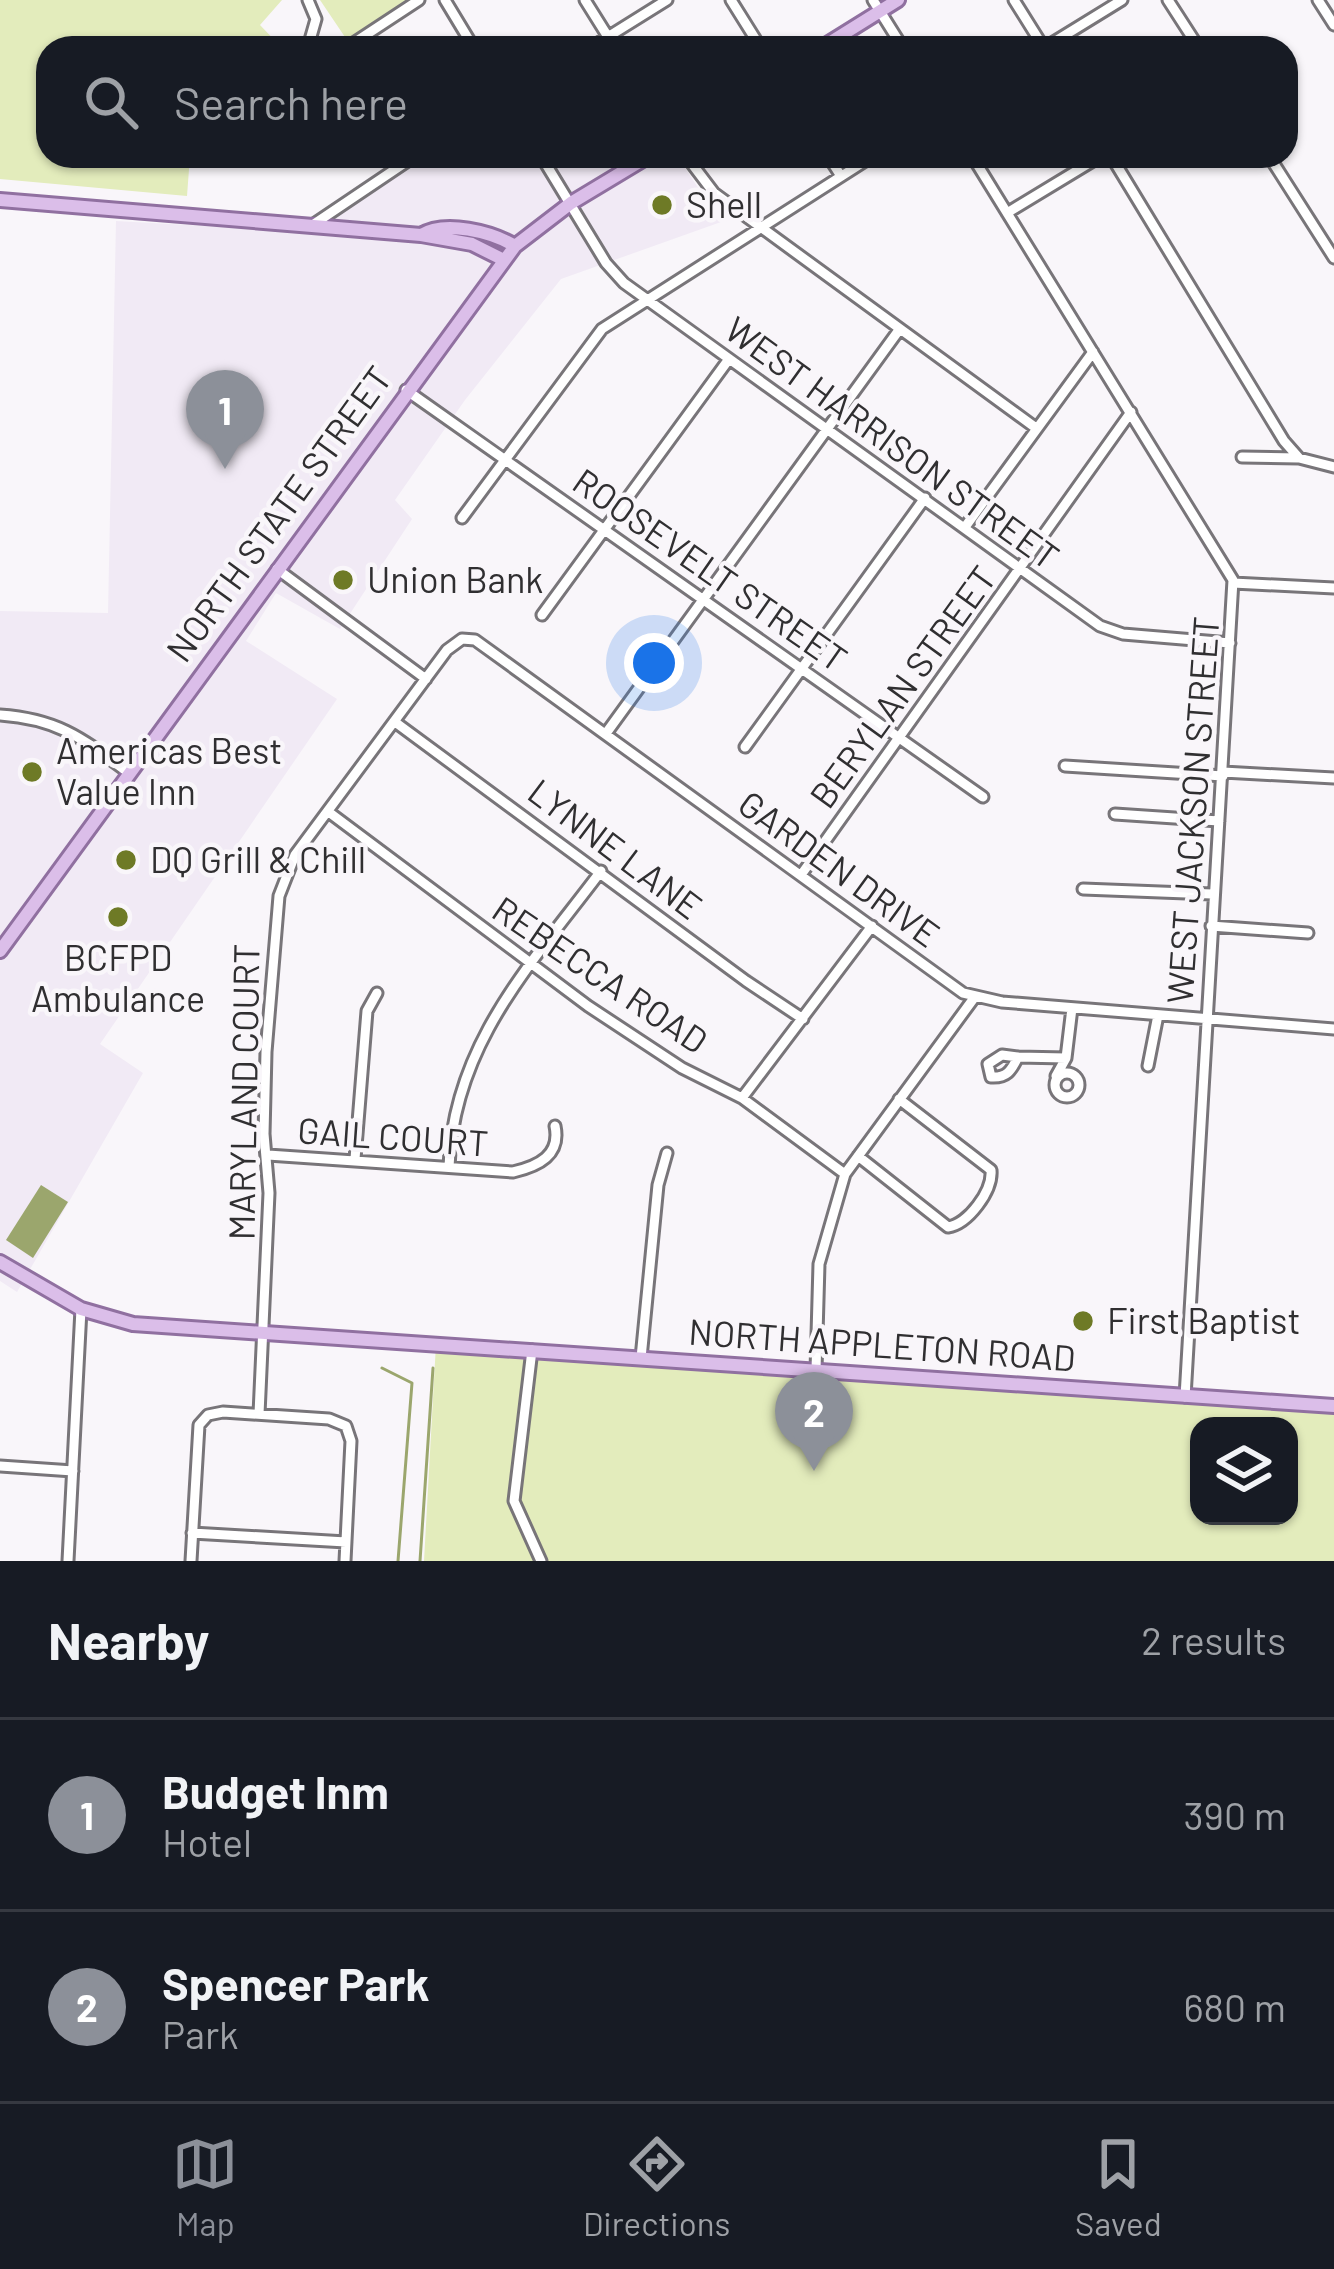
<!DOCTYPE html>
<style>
body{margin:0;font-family:Barlow,sans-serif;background:#20242c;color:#f1f3f6}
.controls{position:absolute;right:36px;bottom:36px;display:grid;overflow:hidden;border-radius:24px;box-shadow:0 3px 9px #0004}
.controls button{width:108px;height:108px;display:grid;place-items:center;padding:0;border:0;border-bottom:3px solid #363941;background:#171b24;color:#f1f3f6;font:60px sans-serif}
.you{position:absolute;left:654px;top:663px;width:42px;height:42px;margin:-30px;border:9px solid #fff;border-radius:50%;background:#1a73e8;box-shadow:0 0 0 18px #1a73e833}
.badge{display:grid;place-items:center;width:78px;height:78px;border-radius:50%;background:#8c9099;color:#fff;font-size:39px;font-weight:700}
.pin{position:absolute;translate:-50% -99px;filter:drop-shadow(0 3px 6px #0008)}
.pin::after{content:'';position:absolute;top:63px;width:42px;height:36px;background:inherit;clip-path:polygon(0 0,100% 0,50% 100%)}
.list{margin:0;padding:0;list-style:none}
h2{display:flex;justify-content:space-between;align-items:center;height:156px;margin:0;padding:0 48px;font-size:51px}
h2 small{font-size:39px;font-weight:400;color:#9ea1a6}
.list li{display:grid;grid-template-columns:78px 1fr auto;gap:36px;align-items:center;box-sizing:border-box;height:192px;padding:0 48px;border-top:3px solid #363941}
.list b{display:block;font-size:45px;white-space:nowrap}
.list p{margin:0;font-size:39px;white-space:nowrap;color:#9ea1a6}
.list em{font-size:39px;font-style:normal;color:#9ea1a6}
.icon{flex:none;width:66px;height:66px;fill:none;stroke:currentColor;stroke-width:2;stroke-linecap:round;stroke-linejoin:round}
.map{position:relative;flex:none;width:1334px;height:1561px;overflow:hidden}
.search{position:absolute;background:#171b24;box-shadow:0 3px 9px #0004;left:36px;right:36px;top:36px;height:132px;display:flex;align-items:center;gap:30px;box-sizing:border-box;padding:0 42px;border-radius:36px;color:#9ea1a6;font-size:45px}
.sheet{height:540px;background:#171b24}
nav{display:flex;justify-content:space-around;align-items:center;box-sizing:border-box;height:168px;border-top:3px solid #363941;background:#171b24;font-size:33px;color:#9ea1a6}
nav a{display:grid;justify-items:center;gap:6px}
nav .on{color:#8c9099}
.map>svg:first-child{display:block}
.built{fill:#f1eaf5}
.green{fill:#e3ecbc;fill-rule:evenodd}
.water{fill:#9ba66d}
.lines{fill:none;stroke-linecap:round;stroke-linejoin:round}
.stream{stroke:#9ba66d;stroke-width:3}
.minor-casing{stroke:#787579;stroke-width:15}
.major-casing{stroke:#9070a0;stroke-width:18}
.minor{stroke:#fff;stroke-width:9}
.major{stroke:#dbbee9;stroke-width:12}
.poi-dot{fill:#6e7a26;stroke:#f9f6fa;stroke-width:4.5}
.labels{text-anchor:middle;stroke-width:9;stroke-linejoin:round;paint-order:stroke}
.poi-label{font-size:36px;fill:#302f31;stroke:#f9f6fa;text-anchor:start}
.street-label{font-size:36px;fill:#302f31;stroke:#f9f6fa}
</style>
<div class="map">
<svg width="1334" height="1561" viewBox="0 0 1334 1561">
<rect width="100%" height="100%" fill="#f9f6fa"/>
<path class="built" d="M 423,156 L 677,156 L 721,222 L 561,279 L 465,400 L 395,500 L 412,519 L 340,629 L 276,593 L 246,641 L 337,699 L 100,1044 L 143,1073 L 17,1292 L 0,1281 L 0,611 L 108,613 L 116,221 L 297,231 Z"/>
<path class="green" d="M 0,0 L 282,0 L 260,25 L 282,48 L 48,48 L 48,156 L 190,156 L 187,196 L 0,179 Z
M 320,0 L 416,0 L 349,43 Z
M 436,1344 L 1334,1406 L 1334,1561 L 424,1561 ZM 1199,1426 L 1289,1426 L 1289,1516 L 1199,1516 Z"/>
<path class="water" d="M 41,1185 L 68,1202 L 33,1258 L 6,1240 Z"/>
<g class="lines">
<path class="stream" d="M 382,1368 L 412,1383 L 398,1561
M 420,1561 L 433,1368"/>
<defs>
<path id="minor" d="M 308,0 L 316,19 L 310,40 L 316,48
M 445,0 L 474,48
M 585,0 L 615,48
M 731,0 L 761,48
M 873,0 L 903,48
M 1014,0 L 1044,48
M 1168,0 L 1199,48
M 1318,0 L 1334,25
M 346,48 L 419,0
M 590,48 L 667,0
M 1044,48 L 1122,0
M 541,156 L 606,263 L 624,283 L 1100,626 L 1123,634 L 1230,643
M 686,156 L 714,193 L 1036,428
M 828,156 L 841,176
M 972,156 L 1233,580 L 1185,1397
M 1111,156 L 1284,441 L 1299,458
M 1269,156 L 1334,258
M 1007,213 L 1101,156
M 314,224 L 415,156
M 406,390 L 983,797
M 1242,457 L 1299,458 L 1334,467
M 462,518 L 602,329 L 873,156
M 965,527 L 1093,352
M 277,569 L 426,679
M 1233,583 L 1334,588
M 542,615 L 729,359
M 0,715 C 59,719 83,739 129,773
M 395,722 L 746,981 L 803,1019
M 607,732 L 899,330
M 745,747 L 925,498
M 1065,766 L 1223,776
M 1223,772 L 1334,778
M 330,813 L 588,1006 L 682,1068 L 742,1098 L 845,1174
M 1115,814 L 1219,821
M 801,875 L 1131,412
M 1083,889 L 1212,894
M 1211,926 L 1308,933
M 1002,1055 L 1018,1057 C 1011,1071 1007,1078 991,1077 L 988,1064 Z
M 1018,1057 L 1066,1058
M 1148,1066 L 1158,1015
M1055 1085a12 12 0 1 1 24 0a12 12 0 1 1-24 0Z
M 1056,1076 L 1066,1058 L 1072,1008
M 742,1098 L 872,926
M 268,1155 L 513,1172 C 539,1166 561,1155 555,1126
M 858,1156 L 948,1227 C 968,1224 993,1191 991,1170 L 899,1099
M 355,1159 L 367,1011 L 377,993
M 449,1167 C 453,1045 531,964 601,871
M 532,1350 L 514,1501 L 541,1561
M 641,1358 L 658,1185 L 667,1153
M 816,1370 L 819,1264 L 845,1174 L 974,998
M 259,1414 L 269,1193 L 264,1134 L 266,1052 L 279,896 L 295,855 L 447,650 L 462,639 L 475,640 L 963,993 L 1002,1002 L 1334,1029
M 0,1466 L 73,1471
M 192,1533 L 346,1542
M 68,1561 L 81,1309
M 191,1561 L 199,1425 L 208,1415 L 223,1412 L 329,1419 L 346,1426 L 351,1441 L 345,1561"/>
<path id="major" d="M 821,48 L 898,0
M 0,200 L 421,235 L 472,244 L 504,260
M 421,235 C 445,220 492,232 515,246
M 0,951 L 515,246 L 571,203 L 649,156
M 0,1262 L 81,1309 L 133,1324 L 1334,1406"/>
</defs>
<use href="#minor" class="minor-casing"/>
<use href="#major" class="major-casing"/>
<use href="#minor" class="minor"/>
<use href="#major" class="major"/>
</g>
<g class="poi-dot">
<circle cx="662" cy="205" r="12"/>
<circle cx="343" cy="580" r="12"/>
<circle cx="32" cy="772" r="12"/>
<circle cx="126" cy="860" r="12"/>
<circle cx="118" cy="917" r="12"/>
<circle cx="1083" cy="1321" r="12"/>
</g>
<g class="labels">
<g class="poi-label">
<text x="686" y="218">Shell</text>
<text x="367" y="593">Union Bank</text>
<text x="56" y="764">Americas Best<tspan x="56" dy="41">Value Inn</tspan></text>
<text x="150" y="873">DQ Grill &amp; Chill</text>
<text x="118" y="971" text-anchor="middle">BCFPD<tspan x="118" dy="41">Ambulance</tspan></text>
<text x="1107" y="1334">First Baptist</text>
</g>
<g class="street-label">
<text transform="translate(892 443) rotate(36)" y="13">WEST HARRISON STREET</text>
<text transform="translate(279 514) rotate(-54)" y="13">NORTH STATE STREET</text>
<text transform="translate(710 570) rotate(35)" y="13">ROOSEVELT STREET</text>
<text transform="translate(903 687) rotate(-54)" y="13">BERYLAN STREET</text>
<text transform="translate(1193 810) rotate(-86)" y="13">WEST JACKSON STREET</text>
<text transform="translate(615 849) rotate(37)" y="13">LYNNE LANE</text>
<text transform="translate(839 869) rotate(36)" y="13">GARDEN DRIVE</text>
<text transform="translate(600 975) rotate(34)" y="13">REBECCA ROAD</text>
<text transform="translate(244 1092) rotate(-89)" y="13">MARYLAND COURT</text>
<text transform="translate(393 1137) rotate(4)" y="13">GAIL COURT</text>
<text transform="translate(882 1345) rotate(4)" y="13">NORTH APPLETON ROAD</text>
</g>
</g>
</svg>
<div class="controls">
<button><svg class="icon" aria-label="layers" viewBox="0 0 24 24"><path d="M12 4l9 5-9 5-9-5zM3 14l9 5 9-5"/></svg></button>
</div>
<div class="you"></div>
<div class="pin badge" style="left:225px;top:469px">1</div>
<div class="pin badge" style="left:814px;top:1471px">2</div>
<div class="search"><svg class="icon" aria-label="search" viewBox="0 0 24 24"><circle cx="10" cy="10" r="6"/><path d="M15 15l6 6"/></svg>Search here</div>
</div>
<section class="sheet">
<h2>Nearby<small>2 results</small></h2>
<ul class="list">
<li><span class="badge">1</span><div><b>Budget Inm</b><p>Hotel</p></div><em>390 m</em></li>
<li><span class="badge">2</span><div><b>Spencer Park</b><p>Park</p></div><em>680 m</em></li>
</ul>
</section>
<nav>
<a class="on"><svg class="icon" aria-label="map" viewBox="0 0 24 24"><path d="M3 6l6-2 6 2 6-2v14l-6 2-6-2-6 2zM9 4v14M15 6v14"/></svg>Map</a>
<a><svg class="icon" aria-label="directions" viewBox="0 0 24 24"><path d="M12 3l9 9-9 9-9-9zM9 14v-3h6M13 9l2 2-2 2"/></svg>Directions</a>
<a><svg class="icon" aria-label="saved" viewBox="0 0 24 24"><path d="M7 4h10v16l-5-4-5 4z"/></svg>Saved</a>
</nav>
